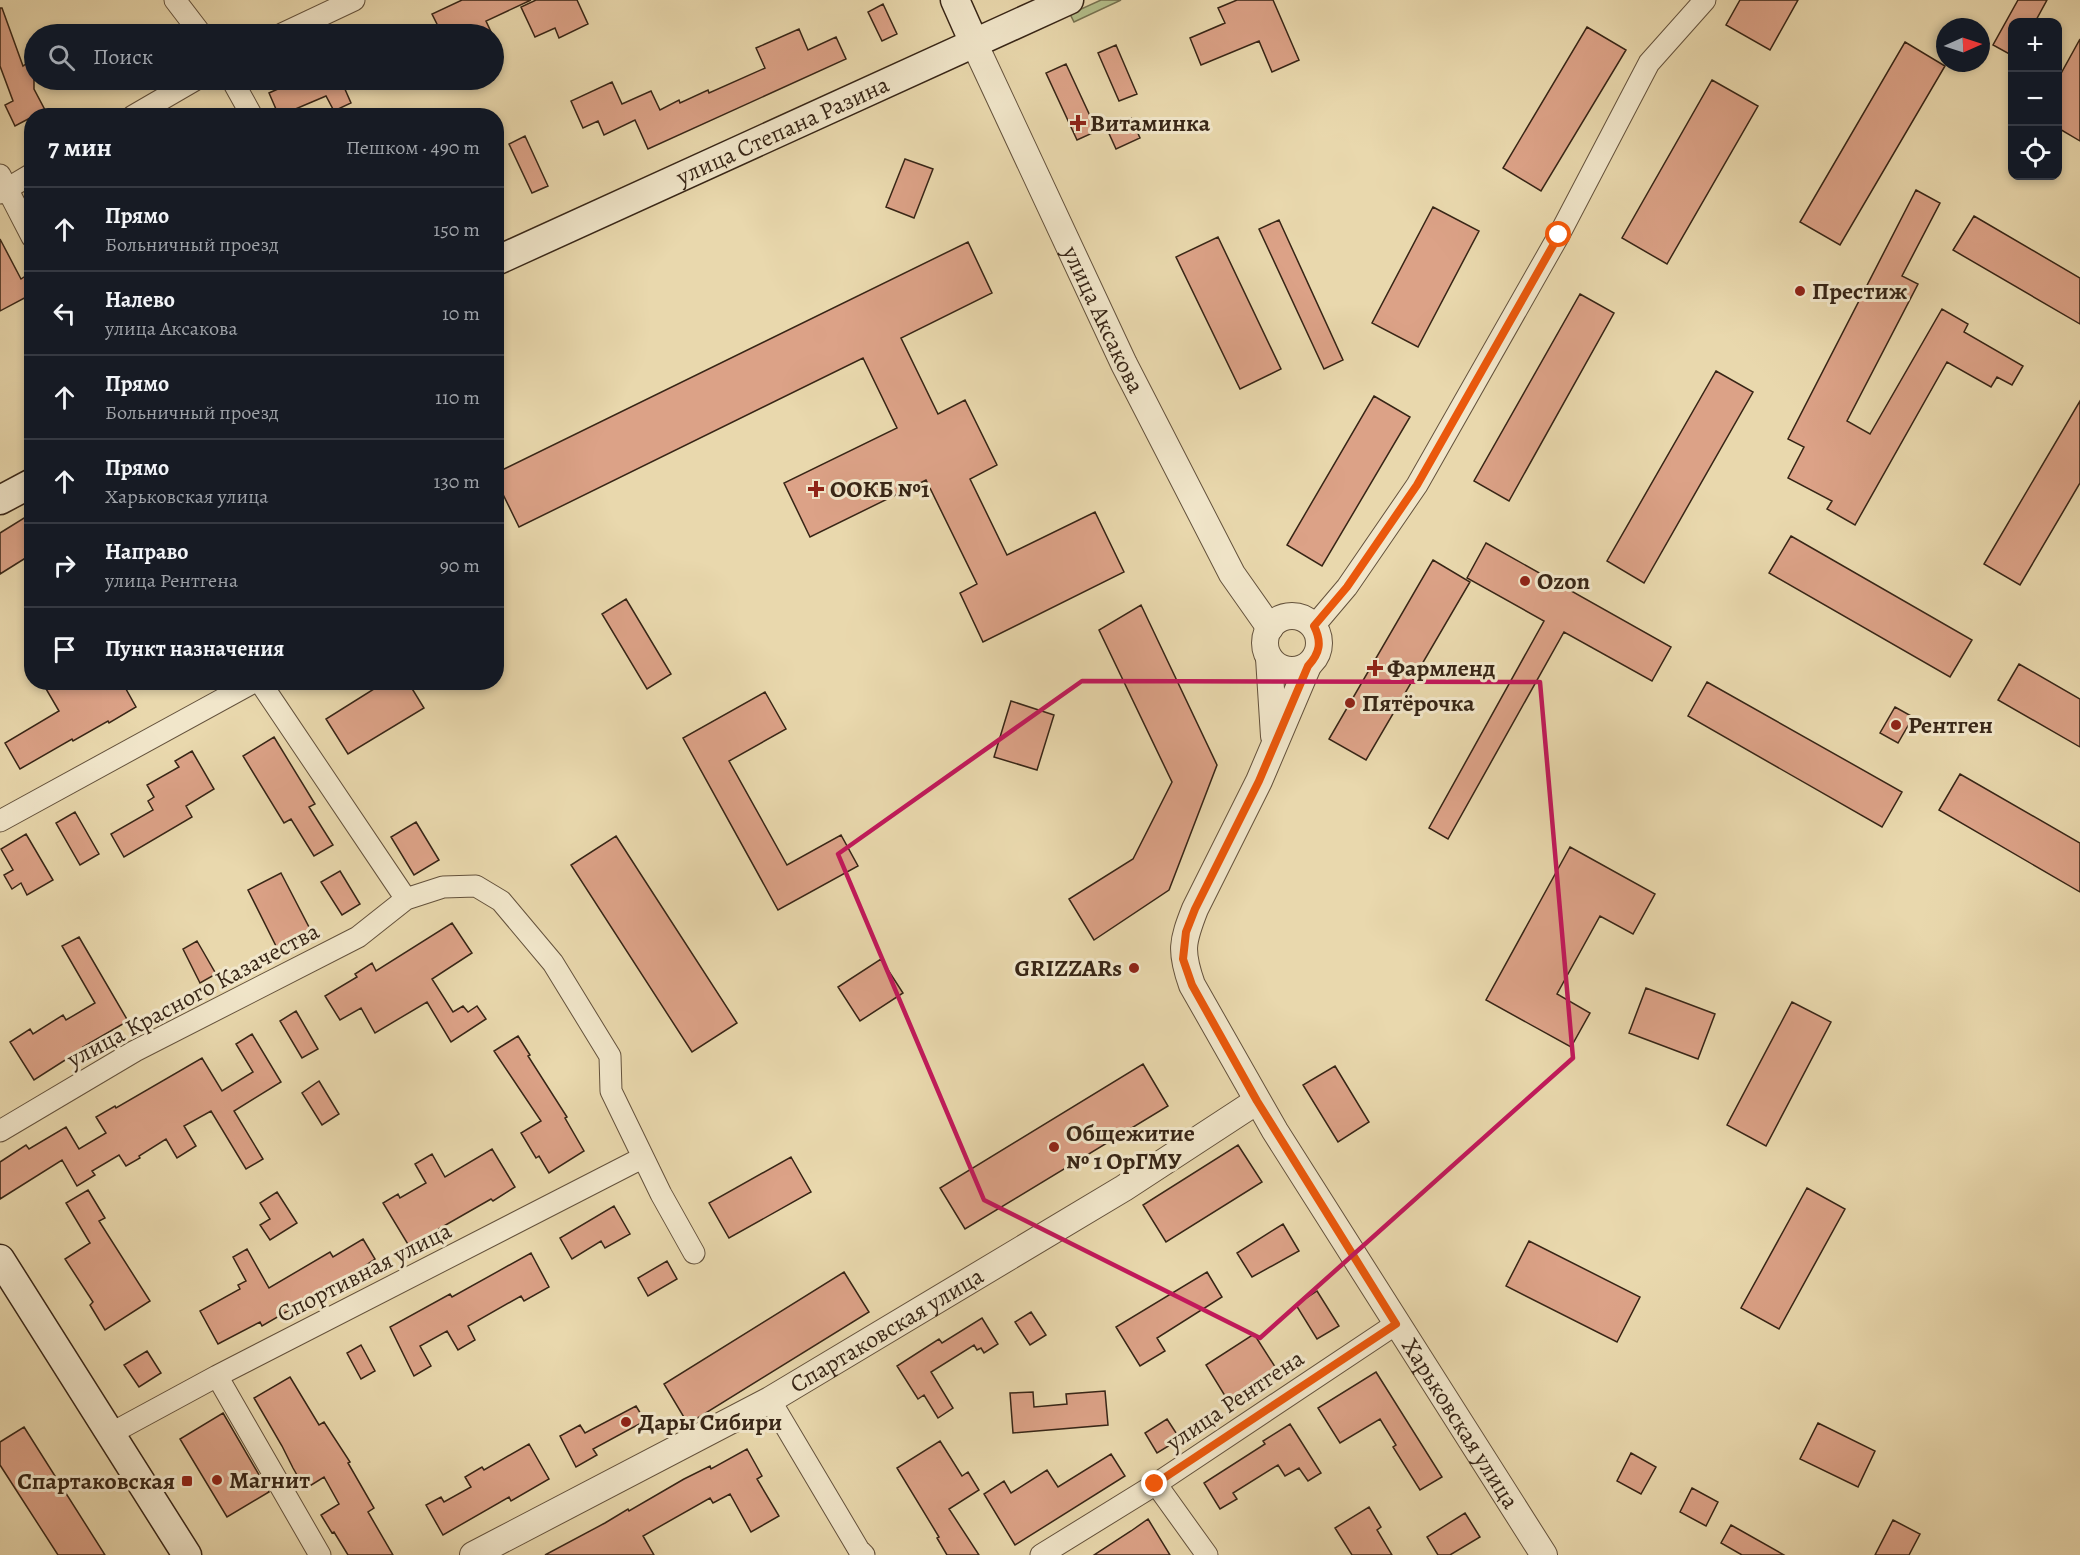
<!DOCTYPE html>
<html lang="ru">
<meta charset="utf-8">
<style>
body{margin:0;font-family:Alegreya,serif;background:#242831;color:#f1f3f6}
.controls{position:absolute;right:18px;top:18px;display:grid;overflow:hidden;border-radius:12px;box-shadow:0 3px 9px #0003}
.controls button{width:54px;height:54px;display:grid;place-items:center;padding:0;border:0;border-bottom:2px solid #363941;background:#171b24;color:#f1f3f6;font:30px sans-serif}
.compass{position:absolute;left:1936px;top:18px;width:54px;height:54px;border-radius:50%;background:#171b24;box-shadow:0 3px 9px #0003;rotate:87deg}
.stop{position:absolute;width:18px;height:18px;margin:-14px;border:4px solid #ea580c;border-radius:50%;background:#fff}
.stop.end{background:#ea580c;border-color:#fff;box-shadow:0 2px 6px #0008}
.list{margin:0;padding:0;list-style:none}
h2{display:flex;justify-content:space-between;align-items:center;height:78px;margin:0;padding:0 24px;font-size:26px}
h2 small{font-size:20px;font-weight:400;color:#9ea1a6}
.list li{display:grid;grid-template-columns:39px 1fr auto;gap:18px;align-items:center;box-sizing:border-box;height:84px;padding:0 24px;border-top:2px solid #363941}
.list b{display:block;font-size:22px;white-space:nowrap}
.list p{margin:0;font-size:20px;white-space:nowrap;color:#9ea1a6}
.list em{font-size:20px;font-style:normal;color:#9ea1a6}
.icon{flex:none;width:33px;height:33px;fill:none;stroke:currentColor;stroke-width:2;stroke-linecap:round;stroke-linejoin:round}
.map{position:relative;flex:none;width:2080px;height:1555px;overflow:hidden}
.search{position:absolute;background:#171b24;box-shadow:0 3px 9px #0003;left:24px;top:24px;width:480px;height:66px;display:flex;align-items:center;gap:15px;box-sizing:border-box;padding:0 21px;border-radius:33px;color:#9ea1a6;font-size:22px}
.panel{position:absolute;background:#171b24;box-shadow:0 3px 9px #0003;left:24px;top:108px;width:480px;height:582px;border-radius:24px}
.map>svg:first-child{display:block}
.green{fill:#b4bf8b;stroke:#767250;stroke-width:1.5}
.building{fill:#dca287;stroke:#372516;stroke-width:1.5}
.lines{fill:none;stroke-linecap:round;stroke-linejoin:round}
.minor-casing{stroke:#64523c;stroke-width:23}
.tertiary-casing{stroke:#64523c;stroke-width:28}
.secondary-casing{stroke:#372516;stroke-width:31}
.minor{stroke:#f1e6ca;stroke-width:21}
.tertiary{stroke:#f1e6ca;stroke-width:26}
.secondary{stroke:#f1e6ca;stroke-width:28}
.route{stroke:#ea580c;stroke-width:8}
.marked{fill:none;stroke:#c2185b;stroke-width:4.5;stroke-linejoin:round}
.poi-dot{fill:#8f2418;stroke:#f1e6ca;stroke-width:2}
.labels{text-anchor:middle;stroke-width:6;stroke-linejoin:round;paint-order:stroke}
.poi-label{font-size:24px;font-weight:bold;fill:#372516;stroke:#f1e6ca;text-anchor:start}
.street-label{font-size:24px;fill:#372516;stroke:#f1e6ca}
</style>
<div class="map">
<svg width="2080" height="1555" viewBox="0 0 2080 1555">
<rect width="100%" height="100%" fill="#e9d8ad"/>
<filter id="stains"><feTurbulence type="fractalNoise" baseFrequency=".00333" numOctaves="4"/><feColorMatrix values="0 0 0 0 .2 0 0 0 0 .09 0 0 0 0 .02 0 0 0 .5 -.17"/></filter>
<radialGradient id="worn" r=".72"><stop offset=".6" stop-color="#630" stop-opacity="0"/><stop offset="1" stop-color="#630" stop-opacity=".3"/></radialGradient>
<path class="green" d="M 1101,0 L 1121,0 L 1074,22 L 1070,14 Z"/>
<path class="building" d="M 462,0 L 531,0 L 486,21 L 492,34 L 442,34 L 432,14 Z
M 536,0 L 577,0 L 588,24 L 559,38 L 555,28 L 535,37 L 521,7 Z
M 1237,0 L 1273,0 L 1299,60 L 1272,72 L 1259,41 L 1201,65 L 1190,38 L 1225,23 L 1218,8 Z
M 1740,0 L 1798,0 L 1770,50 L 1726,25 Z
M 2018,0 L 2047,0 L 2035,22 L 2013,22 L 2013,56 L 1993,45 Z
M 883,4 L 897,34 L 882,41 L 868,12 Z
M 0,8 L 2,8 L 23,66 L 34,58 L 34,89 L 45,110 L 32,116 L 32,117 L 15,126 L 5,105 L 13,101 L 0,66 Z
M 1587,27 L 1626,50 L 1541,191 L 1503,168 Z
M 799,29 L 808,50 L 836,37 L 846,59 L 648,149 L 635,120 L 604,135 L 598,121 L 583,128 L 571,101 L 612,82 L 622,104 L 651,91 L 660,110 L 679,100 L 680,103 L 708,90 L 709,93 L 765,68 L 756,48 Z
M 2080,39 L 2080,141 L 2058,128 L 2058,79 Z
M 1905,42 L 1945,66 L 1840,245 L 1800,222 Z
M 1116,45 L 1137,94 L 1119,101 L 1098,53 Z
M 1066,64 L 1097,131 L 1077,140 L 1046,73 Z
M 298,80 L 361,80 L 344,87 L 351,103 L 334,111 L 326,96 L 279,116 L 269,93 Z
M 1712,80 L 1758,106 L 1667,264 L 1622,238 Z
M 1131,118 L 1140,138 L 1116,149 L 1107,129 Z
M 525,136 L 548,186 L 532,193 L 509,144 Z
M 905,159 L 933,169 L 914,218 L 886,207 Z
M 1916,190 L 1940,203 L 1902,276 L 1918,284 L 1847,421 L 1870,434 L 1942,309 L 1968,324 L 1964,332 L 2023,366 L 2012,385 L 1997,377 L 1991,387 L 1947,362 L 1855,525 L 1827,509 L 1832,501 L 1788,478 L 1804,447 L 1788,439 Z
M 1433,207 L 1479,231 L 1418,347 L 1372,323 Z
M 1974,216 L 2080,278 L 2080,324 L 1953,250 Z
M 1279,220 L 1343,360 L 1324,369 L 1259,229 Z
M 1218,237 L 1281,369 L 1240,389 L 1176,257 Z
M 0,239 L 21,279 L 27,275 L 32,285 L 32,294 L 0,311 Z
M 968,242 L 992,293 L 901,338 L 938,414 L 965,400 L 997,465 L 970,479 L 1007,555 L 1095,512 L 1124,572 L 983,642 L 960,593 L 977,584 L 926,480 L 810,537 L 784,483 L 897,428 L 863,358 L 519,527 L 496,480 L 496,473 Z
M 1580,294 L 1614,313 L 1509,501 L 1474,481 Z
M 1716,371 L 1753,392 L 1644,583 L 1607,561 Z
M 1374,396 L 1410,417 L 1322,566 L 1287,545 Z
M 2080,401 L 2080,483 L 2020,585 L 1984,564 Z
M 32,513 L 32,554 L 0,574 L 0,533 Z
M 1791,536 L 1972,640 L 1950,677 L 1769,573 Z
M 1486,543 L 1671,647 L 1652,681 L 1564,632 L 1448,839 L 1429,828 L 1544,621 L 1467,578 Z
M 1433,560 L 1470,582 L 1366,760 L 1329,739 Z
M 626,599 L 671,674 L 647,689 L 602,614 Z
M 1141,605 L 1217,765 L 1169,890 L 1094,940 L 1069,899 L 1133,859 L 1172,782 L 1099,630 Z
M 2019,664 L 2080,699 L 2080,747 L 1998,700 Z
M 42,682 L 122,682 L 136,707 L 109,723 L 108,721 L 73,741 L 72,739 L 20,769 L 5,743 L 59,711 Z
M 385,682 L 408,682 L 424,708 L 348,754 L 326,719 Z
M 1707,682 L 1902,792 L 1882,827 L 1688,716 Z
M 765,692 L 786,729 L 729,761 L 787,865 L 841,835 L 858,866 L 778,910 L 683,738 Z
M 1011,701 L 1054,715 L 1037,770 L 994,757 Z
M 1895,707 L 1913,717 L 1898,743 L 1880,733 Z
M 274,737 L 315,804 L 309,807 L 333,845 L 314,856 L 291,819 L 284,823 L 243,756 Z
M 192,751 L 214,789 L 186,806 L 192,817 L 124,857 L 111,834 L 153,810 L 148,801 L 154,797 L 147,785 L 179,767 L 175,761 Z
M 1960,774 L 2080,843 L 2080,892 L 1939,810 Z
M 75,812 L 99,854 L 80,865 L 56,823 Z
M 416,822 L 439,860 L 414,875 L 391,837 Z
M 26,834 L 53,880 L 27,895 L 21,883 L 12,889 L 4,875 L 13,870 L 1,849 Z
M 616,836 L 737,1023 L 692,1052 L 571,865 Z
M 1570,847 L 1655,894 L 1633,934 L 1600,916 L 1557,994 L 1590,1013 L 1571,1047 L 1486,1000 Z
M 340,871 L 360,904 L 342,915 L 321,882 Z
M 281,873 L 311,931 L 277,948 L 248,890 Z
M 452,923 L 472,953 L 432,979 L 453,1012 L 463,1006 L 468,1012 L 477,1006 L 486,1019 L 451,1042 L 427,1002 L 375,1033 L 361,1008 L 340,1020 L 325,996 L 357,977 L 355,974 L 372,963 L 376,971 Z
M 79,937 L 128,1021 L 83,1047 L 84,1048 L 34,1080 L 10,1042 L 30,1029 L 33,1034 L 63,1015 L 66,1020 L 95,1003 L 62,946 Z
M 197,941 L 216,974 L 200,983 L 183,949 Z
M 881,959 L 903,993 L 860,1021 L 838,987 Z
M 1646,988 L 1715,1014 L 1698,1059 L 1629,1033 Z
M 1792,1002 L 1831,1022 L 1766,1146 L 1727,1125 Z
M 296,1011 L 318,1049 L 302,1058 L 280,1021 Z
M 252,1034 L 281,1082 L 234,1111 L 263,1159 L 246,1169 L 211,1111 L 184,1126 L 196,1146 L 177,1158 L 166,1139 L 139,1156 L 140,1158 L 126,1166 L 119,1155 L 92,1171 L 95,1175 L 77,1186 L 62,1160 L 0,1199 L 0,1162 L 26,1145 L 29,1149 L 66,1127 L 79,1149 L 106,1133 L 96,1117 L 115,1106 L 116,1108 L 202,1058 L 222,1091 L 253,1072 L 236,1044 Z
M 518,1036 L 530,1055 L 528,1056 L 567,1117 L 565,1118 L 584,1151 L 549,1173 L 539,1156 L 536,1158 L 521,1133 L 541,1121 L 494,1051 Z
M 1143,1064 L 1168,1106 L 965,1229 L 940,1188 Z
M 1335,1066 L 1369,1122 L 1338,1142 L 1303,1085 Z
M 319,1081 L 339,1114 L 322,1125 L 302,1093 Z
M 1238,1145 L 1262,1182 L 1166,1242 L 1143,1205 Z
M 492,1149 L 515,1187 L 493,1201 L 491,1199 L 409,1246 L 383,1203 L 398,1194 L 400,1198 L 426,1183 L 415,1164 L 432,1154 L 445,1177 Z
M 791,1157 L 811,1192 L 729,1238 L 709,1203 Z
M 1807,1188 L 1845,1209 L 1779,1329 L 1741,1308 Z
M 88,1190 L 105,1218 L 99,1221 L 150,1301 L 105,1330 L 90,1305 L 93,1302 L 65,1259 L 90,1243 L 66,1203 Z
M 277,1192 L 297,1223 L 270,1240 L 260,1225 L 270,1219 L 260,1203 Z
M 614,1206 L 630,1234 L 605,1248 L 601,1241 L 572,1259 L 560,1238 Z
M 1283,1224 L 1299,1251 L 1252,1277 L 1237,1253 Z
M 363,1239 L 375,1259 L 332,1288 L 331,1286 L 262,1326 L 260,1322 L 218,1344 L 200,1311 L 240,1289 L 238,1285 L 246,1281 L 233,1257 L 247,1249 L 269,1288 L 330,1252 L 333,1257 Z
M 1529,1241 L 1640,1297 L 1617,1342 L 1506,1286 Z
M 531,1253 L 549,1287 L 524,1301 L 521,1296 L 468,1326 L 475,1340 L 458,1350 L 447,1331 L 420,1346 L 431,1366 L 414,1376 L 390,1327 L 450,1294 L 452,1297 Z
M 667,1261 L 677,1279 L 648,1296 L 638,1278 Z
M 844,1272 L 869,1312 L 688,1424 L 664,1384 Z
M 1207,1272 L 1222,1297 L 1157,1338 L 1165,1351 L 1140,1366 L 1116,1327 Z
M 1317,1291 L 1339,1326 L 1317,1339 L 1296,1305 Z
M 1031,1312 L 1046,1335 L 1030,1345 L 1015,1322 Z
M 982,1318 L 998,1344 L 984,1353 L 981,1348 L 977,1350 L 974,1345 L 931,1372 L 953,1408 L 938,1418 L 924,1395 L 918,1399 L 897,1366 L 939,1339 L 942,1343 Z
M 1254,1334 L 1279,1373 L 1230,1404 L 1206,1365 Z
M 361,1345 L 375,1371 L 361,1379 L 347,1353 Z
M 147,1351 L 161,1373 L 139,1387 L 124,1365 Z
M 1376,1372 L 1442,1477 L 1420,1490 L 1393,1447 L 1396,1445 L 1380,1419 L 1340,1443 L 1318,1408 Z
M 290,1377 L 319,1425 L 324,1422 L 350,1462 L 348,1463 L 374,1508 L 368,1512 L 393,1555 L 348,1555 L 334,1532 L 332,1533 L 321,1515 L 339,1504 L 324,1477 L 305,1489 L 293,1468 L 282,1446 L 254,1398 Z
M 1105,1391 L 1108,1425 L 1013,1433 L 1010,1393 L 1033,1392 L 1034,1407 L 1067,1404 L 1066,1394 Z
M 636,1406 L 645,1421 L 593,1449 L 597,1455 L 576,1467 L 560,1436 L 580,1425 L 585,1433 Z
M 223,1413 L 269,1492 L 227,1517 L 180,1439 Z
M 1167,1419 L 1180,1439 L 1157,1453 L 1145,1433 Z
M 1818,1423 L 1875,1451 L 1858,1487 L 1800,1459 Z
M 1290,1424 L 1321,1473 L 1308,1481 L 1299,1468 L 1285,1476 L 1278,1465 L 1233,1493 L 1237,1499 L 1220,1509 L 1204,1483 L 1265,1444 L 1263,1441 Z
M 24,1427 L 105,1555 L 58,1555 L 0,1465 L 0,1442 Z
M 940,1441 L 962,1476 L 968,1472 L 979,1490 L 949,1509 L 979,1555 L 947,1555 L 937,1538 L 939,1537 L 897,1468 Z
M 529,1444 L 549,1479 L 511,1501 L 509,1497 L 443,1535 L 426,1505 L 441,1497 L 444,1502 L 471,1487 L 465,1477 L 482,1467 L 484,1470 Z
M 747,1449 L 762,1476 L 757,1479 L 779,1516 L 751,1532 L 730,1494 L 713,1503 L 710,1498 L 643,1536 L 654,1555 L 545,1555 L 605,1523 L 628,1509 L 629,1511 L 684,1479 L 710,1466 L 711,1469 Z
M 1631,1453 L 1656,1467 L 1641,1494 L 1617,1481 Z
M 1111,1454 L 1125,1476 L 1015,1545 L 984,1494 L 1004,1481 L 1011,1493 L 1047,1470 L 1058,1487 Z
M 1692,1488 L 1718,1502 L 1706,1526 L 1680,1512 Z
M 1369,1507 L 1381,1527 L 1377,1530 L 1392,1555 L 1352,1555 L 1335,1528 Z
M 1465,1513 L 1480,1537 L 1450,1555 L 1438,1555 L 1427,1537 Z
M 1148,1519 L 1170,1555 L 1094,1555 L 1131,1531 Z
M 1893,1520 L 1920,1534 L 1909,1555 L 1875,1555 Z
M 1731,1525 L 1784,1555 L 1742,1555 L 1721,1543 Z"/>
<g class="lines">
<defs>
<path id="minor" d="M 175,0 L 201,34
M 282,34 L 354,0
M 232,80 L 252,116
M 133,116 L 195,80
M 0,175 L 32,237
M 0,193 L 32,174
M 1314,626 L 1347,587 L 1417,485 L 1559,235 L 1649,63 L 1705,0
M 260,682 L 406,899 L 443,887 L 476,886 L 501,901 L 553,963 L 610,1056 L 611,1091 L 661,1194 L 694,1253
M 0,821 L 254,682
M 0,1131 L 135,1051 L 358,937 L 406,899
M 217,1376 L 320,1555
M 770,1400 L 859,1550 L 864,1555
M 110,1434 L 217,1376 L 642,1158
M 1156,1484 L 1207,1555
M 1041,1555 L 1156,1484 L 1396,1324"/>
<g id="tertiary">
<path id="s1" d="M 975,45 L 1124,364 L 1232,574 L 1270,628"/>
<circle cx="1292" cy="643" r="27"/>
<path d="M 1269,658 L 1274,736"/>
<path id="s2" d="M 1308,666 L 1259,781 L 1195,909 C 1182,942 1180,951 1192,985 L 1275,1131 L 1544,1555"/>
<path id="s3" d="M 473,1555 L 770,1400 L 1124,1188 L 1257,1101"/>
</g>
<g id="secondary">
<path d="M 955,0 L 975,45"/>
<path id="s4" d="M 496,261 L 1069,0"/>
<path d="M 0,500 L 32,483"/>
<path d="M 0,1259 L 187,1555"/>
</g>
</defs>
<use href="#minor" class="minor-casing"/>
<use href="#tertiary" class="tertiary-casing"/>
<use href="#secondary" class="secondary-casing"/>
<use href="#minor" class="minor"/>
<use href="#tertiary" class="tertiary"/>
<use href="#secondary" class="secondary"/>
</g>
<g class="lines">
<path class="route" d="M 1155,1484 L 1396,1324 L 1257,1101 L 1192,985 L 1183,959 L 1186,932 L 1195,909 L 1259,781 L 1308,666 C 1320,653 1322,642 1314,626 L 1347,587 L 1417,485 L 1559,235"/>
</g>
<path class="marked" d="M 1082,681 L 1540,682 L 1573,1058 L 1260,1338 L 984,1200 L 838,854 Z"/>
<g class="poi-dot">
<path d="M1075 114h6v6h6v6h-6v6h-6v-6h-6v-6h6z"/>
<circle cx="1800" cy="291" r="6"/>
<path d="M813 480h6v6h6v6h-6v6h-6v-6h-6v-6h6z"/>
<circle cx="1525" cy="581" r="6"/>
<path d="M1372 659h6v6h6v6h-6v6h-6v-6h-6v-6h6z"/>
<circle cx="1350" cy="703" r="6"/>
<circle cx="1896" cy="725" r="6"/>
<circle cx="1134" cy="968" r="6"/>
<circle cx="1054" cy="1147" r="6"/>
<circle cx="626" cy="1422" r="6"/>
<circle cx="217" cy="1480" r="6"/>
<rect x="181" y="1475" width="12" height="12" rx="3"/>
</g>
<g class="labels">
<g class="poi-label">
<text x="1090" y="131">Витаминка</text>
<text x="1812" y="299">Престиж</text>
<text x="830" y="497">ООКБ №1</text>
<text x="1537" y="589">Ozon</text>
<text x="1387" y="676">Фармленд</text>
<text x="1362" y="711">Пятёрочка</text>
<text x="1908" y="733">Рентген</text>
<text x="1122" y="976" text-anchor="end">GRIZZARs</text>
<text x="1066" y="1141">Общежитие<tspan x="1066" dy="28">№ 1 ОрГМУ</tspan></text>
<text x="638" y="1430">Дары Сибири</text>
<text x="229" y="1488">Магнит</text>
<text x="175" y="1489" text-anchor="end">Спартаковская</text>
</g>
<g class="street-label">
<text dy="8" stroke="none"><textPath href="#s4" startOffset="315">улица Степана Разина</textPath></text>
<text dy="8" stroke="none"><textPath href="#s1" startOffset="303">улица Аксакова</textPath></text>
<text transform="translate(193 995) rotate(-28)" y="8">улица Красного Казачества</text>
<text transform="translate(364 1272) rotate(-27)" y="8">Спортивная улица</text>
<text dy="8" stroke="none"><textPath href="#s3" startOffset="471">Спартаковская улица</textPath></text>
<text transform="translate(1235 1400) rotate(-34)" y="8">улица Рентгена</text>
<text dy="8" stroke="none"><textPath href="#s2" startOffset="861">Харьковская улица</textPath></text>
</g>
</g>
<rect width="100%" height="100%" filter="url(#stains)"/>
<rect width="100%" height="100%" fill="url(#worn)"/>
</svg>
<div class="controls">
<button>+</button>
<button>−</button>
<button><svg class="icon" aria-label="locate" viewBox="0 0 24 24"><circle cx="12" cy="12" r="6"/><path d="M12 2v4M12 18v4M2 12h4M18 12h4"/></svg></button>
</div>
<svg class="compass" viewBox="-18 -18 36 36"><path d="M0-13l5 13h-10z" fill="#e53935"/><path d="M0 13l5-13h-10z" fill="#9ea1a6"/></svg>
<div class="stop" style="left:1559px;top:235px"></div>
<div class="stop end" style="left:1155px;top:1484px"></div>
<div class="search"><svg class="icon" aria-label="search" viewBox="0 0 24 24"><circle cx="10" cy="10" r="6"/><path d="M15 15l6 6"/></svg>Поиск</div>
<section class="panel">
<h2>7 мин<small>Пешком · 490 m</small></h2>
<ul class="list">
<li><svg class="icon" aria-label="ahead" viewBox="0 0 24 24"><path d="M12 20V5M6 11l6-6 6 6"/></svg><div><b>Прямо</b><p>Больничный проезд</p></div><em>150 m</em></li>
<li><svg class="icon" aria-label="left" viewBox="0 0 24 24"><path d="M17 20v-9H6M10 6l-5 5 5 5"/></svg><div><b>Налево</b><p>улица Аксакова</p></div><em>10 m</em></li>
<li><svg class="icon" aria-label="ahead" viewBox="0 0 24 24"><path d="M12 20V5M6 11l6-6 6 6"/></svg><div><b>Прямо</b><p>Больничный проезд</p></div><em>110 m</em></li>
<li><svg class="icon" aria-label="ahead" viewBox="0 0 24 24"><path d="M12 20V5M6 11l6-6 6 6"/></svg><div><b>Прямо</b><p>Харьковская улица</p></div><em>130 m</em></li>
<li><svg class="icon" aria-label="right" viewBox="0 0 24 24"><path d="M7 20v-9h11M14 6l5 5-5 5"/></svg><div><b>Направо</b><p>улица Рентгена</p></div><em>90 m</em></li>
<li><svg class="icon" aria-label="arrive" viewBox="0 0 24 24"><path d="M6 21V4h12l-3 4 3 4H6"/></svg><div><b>Пункт назначения</b></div></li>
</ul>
</section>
</div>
